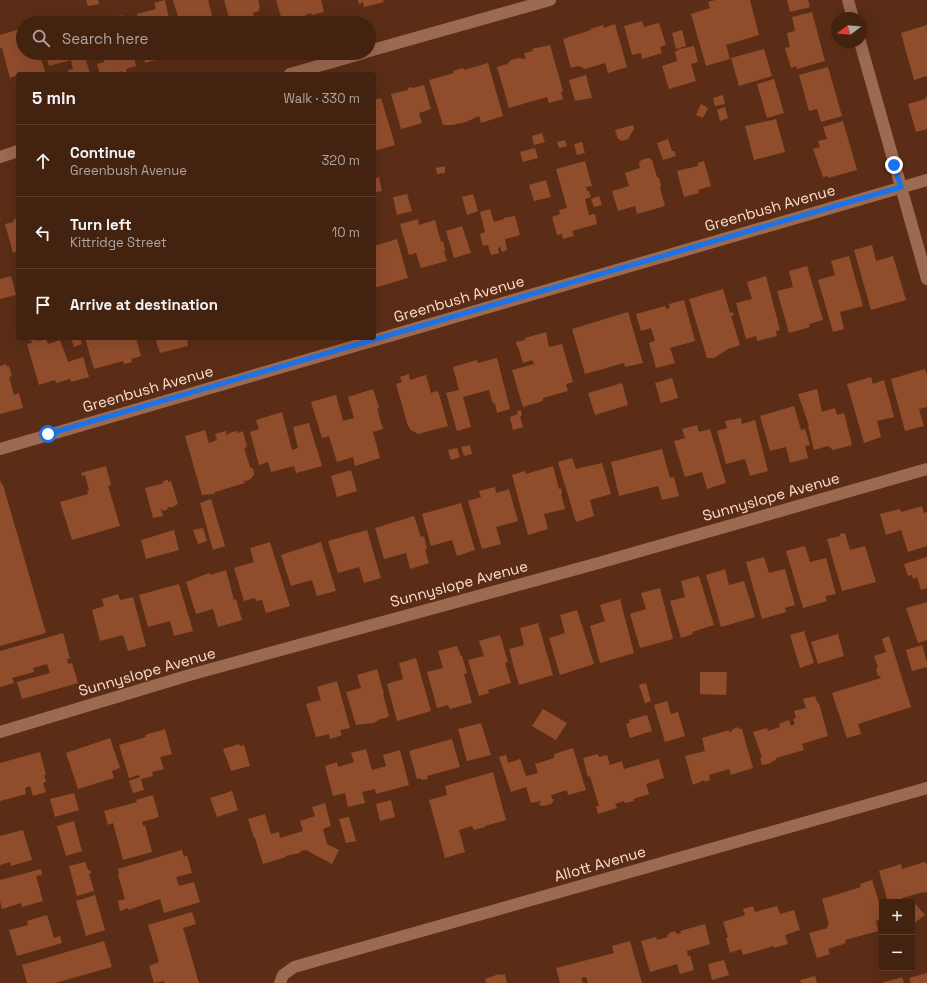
<!DOCTYPE html>
<meta charset="utf-8">
<style>
body{margin:0;font-family:"Space Grotesk",sans-serif;background:#4b2a19;color:#f1f3f6}
.controls{position:absolute;right:12px;bottom:12px;display:grid;overflow:hidden;border-radius:4px;box-shadow:0 4px 16px #0002}
.controls button{width:36px;height:36px;display:grid;place-items:center;padding:0;border:0;border-bottom:1px solid #5c3f30;background:#442210;color:#f1f3f6;font:20px sans-serif}
.compass{position:absolute;left:831px;top:12px;width:36px;height:36px;border-radius:50%;background:#442210;box-shadow:0 4px 16px #0002;rotate:254deg}
.stop{position:absolute;width:12px;height:12px;margin:-9px;border:3px solid #1a73e8;border-radius:50%;background:#fff}
.stop.end{background:#1a73e8;border-color:#fff;box-shadow:0 1px 4px #0008}
.list{margin:0;padding:0;list-style:none}
h2{display:flex;justify-content:space-between;align-items:center;height:52px;margin:0;padding:0 16px;font-size:17px}
h2 small{font-size:13px;font-weight:400;color:#afa49f}
.list li{display:grid;grid-template-columns:26px 1fr auto;gap:12px;align-items:center;box-sizing:border-box;height:72px;padding:0 16px;border-top:1px solid #5c3f30}
.list b{display:block;font-size:15px;white-space:nowrap}
.list p{margin:0;font-size:13px;white-space:nowrap;color:#afa49f}
.list em{font-size:13px;font-style:normal;color:#afa49f}
.icon{flex:none;width:22px;height:22px;fill:none;stroke:currentColor;stroke-width:2;stroke-linecap:round;stroke-linejoin:round}
.map{position:relative;flex:none;width:927px;height:983px;overflow:hidden}
.search{position:absolute;background:#442210;box-shadow:0 4px 16px #0002;left:16px;top:16px;width:360px;height:44px;display:flex;align-items:center;gap:10px;box-sizing:border-box;padding:0 14px;border-radius:22px;color:#afa49f;font-size:15px}
.panel{position:absolute;background:#442210;box-shadow:0 4px 16px #0002;left:16px;top:72px;width:360px;height:268px;border-radius:4px}
.map>svg:first-child{display:block}
.building{fill:#904d2c}
.lines{fill:none;stroke-linecap:round;stroke-linejoin:round}
.street{stroke:#9c6951;stroke-width:12}
.route{stroke:#1a73e8;stroke-width:5}
.labels{text-anchor:middle;stroke-width:3;stroke-linejoin:round;paint-order:stroke}
.street-label{font-size:15px;fill:#fbddcf;stroke:#5b2d16}
</style>
<div class="map">
<svg width="927" height="983" viewBox="0 0 927 983">
<rect width="100%" height="100%" fill="#5b2d16"/>
<path class="building" d="M 86,0 L 98,0 L 99,4 L 88,6 Z
M 165,0 L 170,23 L 139,23 L 137,14 L 156,9 L 154,3 Z
M 173,0 L 208,0 L 214,23 L 180,23 Z
M 224,0 L 258,0 L 260,8 L 259,9 L 259,11 L 253,13 L 254,17 L 249,19 L 251,23 L 227,23 L 226,22 L 230,21 Z
M 276,0 L 321,0 L 324,12 L 312,15 L 311,13 L 305,15 L 306,18 L 296,20 L 296,18 L 282,20 Z
M 358,0 L 383,0 L 384,2 L 364,7 L 363,2 L 359,4 Z
M 715,0 L 750,0 L 759,35 L 726,45 L 730,59 L 706,66 L 691,14 L 710,8 L 708,2 Z
M 787,0 L 808,0 L 810,7 L 790,12 Z
M 812,12 L 825,61 L 797,69 L 796,66 L 791,68 L 785,48 L 790,47 L 787,33 L 795,31 L 792,17 Z
M 122,15 L 124,23 L 100,23 L 100,22 Z
M 65,17 L 66,23 L 49,23 L 48,21 Z
M 642,21 L 644,27 L 659,23 L 666,45 L 660,47 L 662,53 L 642,59 L 641,53 L 632,55 L 624,26 Z
M 615,24 L 627,67 L 608,73 L 605,63 L 585,69 L 579,66 L 571,68 L 563,39 L 591,30 L 591,29 L 603,25 L 604,28 Z
M 927,25 L 927,76 L 914,80 L 901,33 Z
M 23,28 L 23,53 L 39,53 L 46,74 L 31,74 L 30,72 L 18,74 L 18,75 L 10,78 L 2,48 L 0,48 L 0,35 Z
M 682,30 L 686,46 L 676,49 L 672,33 Z
M 550,45 L 563,91 L 561,92 L 563,99 L 549,103 L 547,97 L 509,108 L 497,67 L 507,64 L 511,60 L 518,58 L 526,59 L 524,53 L 533,51 L 532,49 Z
M 694,46 L 698,62 L 691,64 L 696,81 L 669,89 L 662,66 L 677,61 L 675,52 L 680,49 Z
M 764,49 L 772,76 L 739,86 L 731,58 Z
M 46,53 L 84,53 L 90,74 L 69,74 L 68,70 L 73,69 L 71,60 L 49,66 Z
M 102,53 L 133,53 L 136,66 L 126,69 L 127,73 L 124,74 L 123,74 L 122,71 L 111,74 L 100,74 L 97,64 L 104,62 Z
M 143,53 L 164,53 L 165,57 L 145,63 Z
M 488,63 L 503,116 L 481,123 L 479,116 L 466,122 L 452,125 L 443,125 L 429,80 L 454,73 L 453,71 L 463,68 L 464,70 Z
M 828,67 L 842,116 L 821,122 L 817,109 L 809,111 L 799,75 Z
M 586,75 L 592,98 L 575,101 L 569,80 Z
M 774,79 L 784,113 L 767,118 L 757,84 Z
M 424,85 L 431,109 L 419,113 L 422,123 L 401,129 L 391,94 L 408,90 L 408,88 L 412,87 L 413,88 Z
M 723,95 L 725,104 L 715,106 L 713,98 Z
M 927,97 L 927,129 L 916,132 L 908,104 L 925,99 L 925,98 Z
M 381,98 L 395,145 L 374,151 L 374,100 Z
M 701,104 L 708,108 L 703,118 L 696,115 Z
M 725,107 L 728,118 L 720,121 L 717,110 Z
M 776,119 L 785,152 L 754,160 L 745,126 Z
M 843,121 L 857,170 L 828,178 L 828,176 L 823,177 L 813,149 L 820,147 L 818,141 L 827,139 L 823,127 Z
M 633,125 L 634,129 L 628,139 L 622,141 L 618,139 L 615,130 Z
M 542,133 L 545,142 L 534,145 L 532,136 Z
M 668,139 L 672,151 L 674,151 L 676,156 L 663,160 L 657,143 Z
M 565,140 L 567,146 L 559,148 L 557,142 Z
M 582,142 L 585,153 L 577,155 L 574,144 Z
M 535,148 L 538,158 L 523,162 L 520,152 Z
M 649,158 L 652,160 L 657,177 L 659,178 L 661,186 L 660,188 L 665,206 L 637,214 L 635,206 L 618,211 L 612,191 L 629,186 L 625,173 L 640,168 L 639,164 L 641,160 Z
M 585,161 L 592,186 L 586,187 L 587,191 L 589,191 L 591,197 L 585,199 L 589,215 L 595,214 L 597,224 L 572,231 L 574,236 L 563,239 L 562,234 L 557,235 L 552,217 L 560,214 L 559,210 L 567,208 L 556,169 Z
M 704,161 L 711,186 L 698,190 L 699,193 L 684,197 L 677,171 L 698,166 L 698,163 Z
M 445,166 L 445,173 L 437,174 L 436,168 Z
M 379,177 L 382,191 L 374,193 L 374,179 Z
M 546,180 L 551,197 L 534,201 L 529,185 Z
M 407,194 L 412,211 L 397,215 L 393,197 Z
M 473,194 L 478,211 L 467,215 L 462,197 Z
M 599,196 L 602,205 L 594,207 L 591,199 Z
M 490,209 L 494,222 L 504,219 L 503,218 L 515,216 L 520,235 L 505,239 L 507,250 L 502,252 L 500,247 L 498,248 L 499,253 L 491,255 L 488,245 L 483,246 L 480,234 L 485,232 L 480,212 Z
M 18,218 L 18,251 L 13,253 L 5,224 L 14,222 L 13,220 Z
M 418,219 L 419,225 L 435,220 L 441,242 L 443,241 L 445,250 L 444,251 L 447,261 L 421,268 L 416,253 L 409,255 L 400,224 Z
M 462,226 L 471,253 L 454,258 L 446,231 Z
M 397,239 L 408,278 L 374,288 L 374,246 Z
M 872,245 L 876,261 L 893,256 L 906,300 L 871,310 L 854,250 Z
M 849,256 L 863,306 L 840,312 L 844,329 L 833,332 L 818,280 L 835,275 L 831,261 Z
M 807,266 L 823,320 L 809,324 L 810,327 L 789,333 L 777,291 L 793,287 L 789,271 Z
M 11,276 L 16,295 L 0,299 L 0,279 Z
M 766,276 L 780,330 L 776,331 L 777,336 L 757,341 L 756,336 L 746,339 L 736,303 L 752,299 L 747,282 Z
M 723,289 L 730,313 L 733,312 L 734,315 L 731,316 L 740,345 L 728,349 L 714,358 L 707,358 L 689,299 Z
M 684,300 L 695,341 L 670,348 L 675,363 L 656,368 L 649,343 L 655,341 L 651,328 L 641,331 L 636,314 L 665,306 L 666,309 L 670,308 L 669,304 Z
M 628,312 L 643,363 L 625,367 L 624,363 L 585,374 L 572,329 Z
M 546,332 L 549,347 L 562,344 L 573,382 L 566,384 L 568,391 L 543,398 L 543,401 L 523,407 L 512,370 L 534,364 L 532,360 L 523,363 L 518,347 L 517,347 L 516,342 L 525,340 L 525,338 Z
M 38,338 L 39,341 L 46,338 L 48,344 L 60,340 L 68,362 L 83,357 L 89,377 L 71,382 L 70,379 L 56,383 L 55,380 L 39,385 L 27,344 L 32,343 L 31,340 Z
M 71,338 L 80,338 L 82,344 L 74,347 Z
M 85,338 L 136,338 L 141,356 L 131,359 L 132,362 L 124,364 L 123,361 L 94,369 Z
M 155,338 L 197,338 L 187,341 L 188,346 L 160,353 Z
M 497,358 L 510,409 L 497,413 L 495,403 L 493,404 L 489,390 L 463,397 L 471,427 L 457,431 L 446,393 L 459,390 L 453,367 L 477,360 L 478,363 Z
M 6,364 L 7,367 L 9,366 L 12,376 L 9,377 L 14,395 L 19,393 L 23,408 L 0,414 L 0,366 Z
M 925,369 L 927,375 L 927,407 L 919,409 L 924,426 L 905,431 L 891,379 Z
M 409,374 L 410,380 L 426,375 L 431,393 L 438,391 L 448,426 L 418,434 L 411,430 L 408,426 L 396,384 L 402,382 L 400,377 Z
M 871,377 L 873,384 L 884,380 L 894,417 L 877,421 L 881,437 L 864,443 L 847,384 Z
M 672,378 L 678,398 L 661,403 L 655,383 Z
M 622,383 L 628,405 L 595,415 L 588,393 Z
M 373,389 L 379,408 L 377,409 L 383,429 L 373,432 L 380,458 L 355,466 L 353,457 L 337,462 L 329,436 L 322,438 L 311,402 L 336,395 L 343,421 L 354,418 L 348,397 Z
M 817,389 L 822,412 L 835,408 L 837,415 L 844,413 L 852,445 L 833,450 L 828,446 L 814,450 L 808,426 L 809,426 L 798,394 Z
M 794,406 L 801,430 L 805,429 L 810,445 L 805,446 L 808,458 L 790,463 L 786,447 L 770,451 L 760,416 Z
M 521,410 L 522,416 L 520,416 L 523,427 L 513,430 L 510,417 L 518,414 L 517,411 Z
M 282,412 L 292,450 L 298,448 L 293,427 L 309,423 L 322,466 L 296,473 L 294,466 L 271,472 L 268,462 L 259,465 L 250,432 L 259,429 L 256,420 Z
M 741,418 L 742,424 L 755,420 L 768,471 L 750,476 L 745,459 L 726,464 L 717,431 L 727,428 L 725,421 Z
M 697,425 L 699,432 L 710,429 L 726,483 L 707,489 L 702,472 L 685,477 L 674,441 L 685,438 L 682,429 Z
M 205,430 L 209,443 L 217,440 L 215,434 L 226,431 L 227,436 L 229,433 L 236,431 L 238,433 L 243,431 L 247,447 L 244,448 L 250,467 L 253,469 L 254,474 L 251,479 L 246,481 L 244,480 L 245,483 L 215,492 L 214,494 L 202,495 L 185,436 Z
M 470,445 L 472,454 L 464,456 L 461,447 Z
M 457,448 L 460,457 L 451,460 L 448,450 Z
M 662,449 L 670,478 L 674,477 L 679,496 L 662,500 L 658,486 L 619,496 L 611,462 Z
M 572,458 L 576,469 L 602,463 L 611,494 L 590,500 L 594,516 L 576,522 L 558,462 Z
M 106,466 L 111,485 L 108,486 L 120,526 L 72,540 L 60,502 L 88,494 L 87,491 L 89,490 L 85,475 L 82,476 L 81,473 Z
M 553,466 L 559,489 L 561,488 L 562,493 L 561,494 L 565,509 L 544,514 L 548,529 L 528,535 L 512,475 L 525,471 L 526,474 Z
M 351,470 L 357,491 L 337,497 L 331,476 Z
M 0,480 L 2,485 L 3,485 L 46,633 L 0,646 Z
M 168,480 L 168,482 L 171,481 L 178,504 L 174,506 L 174,507 L 167,507 L 168,509 L 163,511 L 162,509 L 161,509 L 163,516 L 153,518 L 145,488 L 164,483 L 163,481 Z
M 495,487 L 496,493 L 509,489 L 518,521 L 496,527 L 501,544 L 482,549 L 468,501 L 481,497 L 479,491 Z
M 211,499 L 225,546 L 213,550 L 200,503 Z
M 461,503 L 475,550 L 457,556 L 452,540 L 431,546 L 422,514 Z
M 922,506 L 924,513 L 927,512 L 927,546 L 908,552 L 901,530 L 886,535 L 880,514 L 900,509 L 901,512 Z
M 414,516 L 421,537 L 424,536 L 427,549 L 425,550 L 429,563 L 410,569 L 406,553 L 384,559 L 375,528 Z
M 203,528 L 207,541 L 198,544 L 193,530 Z
M 174,530 L 179,550 L 146,559 L 141,540 Z
M 367,530 L 381,578 L 364,583 L 359,567 L 338,573 L 328,541 Z
M 845,533 L 850,550 L 865,546 L 876,582 L 842,591 L 827,539 L 840,536 L 840,534 Z
M 270,542 L 290,606 L 266,613 L 262,600 L 256,601 L 255,598 L 244,601 L 234,568 L 254,562 L 250,548 Z
M 321,542 L 336,591 L 317,596 L 312,580 L 291,586 L 281,555 Z
M 805,546 L 810,562 L 826,558 L 836,594 L 825,596 L 827,601 L 803,608 L 786,551 Z
M 764,557 L 769,573 L 785,569 L 795,605 L 785,608 L 786,612 L 762,619 L 746,562 Z
M 927,557 L 927,588 L 921,590 L 917,577 L 913,579 L 912,575 L 908,576 L 904,564 Z
M 725,569 L 729,585 L 744,581 L 755,617 L 721,627 L 706,575 Z
M 226,570 L 234,600 L 236,599 L 242,620 L 218,627 L 213,609 L 196,614 L 186,582 L 209,573 L 210,575 Z
M 699,576 L 714,625 L 692,632 L 693,634 L 681,638 L 670,601 L 685,597 L 681,581 Z
M 179,584 L 193,631 L 174,636 L 170,621 L 148,627 L 139,595 Z
M 660,588 L 673,639 L 640,648 L 630,614 L 646,609 L 641,593 Z
M 118,594 L 120,600 L 133,597 L 146,646 L 128,651 L 123,635 L 100,641 L 92,610 L 104,606 L 102,599 Z
M 620,599 L 634,653 L 600,663 L 590,626 L 605,621 L 600,605 Z
M 927,602 L 927,640 L 918,643 L 906,608 Z
M 577,610 L 594,664 L 560,675 L 549,638 L 565,633 L 560,615 Z
M 538,623 L 553,675 L 519,685 L 509,649 L 524,645 L 520,628 Z
M 804,631 L 814,663 L 800,668 L 790,635 Z
M 63,633 L 70,658 L 67,659 L 68,664 L 72,663 L 78,683 L 22,699 L 17,682 L 50,673 L 47,664 L 33,668 L 34,672 L 12,678 L 14,683 L 0,687 L 0,651 Z
M 838,634 L 844,656 L 818,664 L 811,642 Z
M 500,635 L 508,662 L 505,663 L 511,683 L 488,690 L 489,693 L 479,696 L 468,660 L 484,656 L 479,641 Z
M 889,636 L 911,707 L 858,724 L 861,734 L 847,738 L 832,693 L 881,678 L 880,676 L 878,676 L 876,668 L 878,667 L 874,656 L 886,652 L 882,639 Z
M 922,645 L 927,662 L 927,667 L 912,671 L 906,650 Z
M 457,646 L 461,656 L 462,656 L 467,673 L 464,674 L 472,703 L 450,709 L 448,705 L 437,708 L 427,672 L 443,668 L 438,651 Z
M 416,658 L 431,711 L 397,721 L 387,684 L 403,679 L 399,663 Z
M 377,669 L 384,694 L 383,694 L 389,716 L 386,718 L 380,719 L 374,723 L 356,725 L 346,692 L 361,688 L 357,675 Z
M 700,672 L 727,672 L 726,695 L 700,694 Z
M 337,681 L 350,728 L 340,730 L 342,735 L 330,739 L 329,734 L 316,737 L 306,704 L 321,700 L 317,687 Z
M 646,683 L 651,701 L 645,703 L 639,685 Z
M 815,696 L 818,704 L 819,703 L 828,736 L 802,744 L 804,750 L 776,758 L 776,760 L 771,762 L 772,763 L 762,765 L 760,758 L 762,757 L 753,732 L 767,728 L 768,731 L 780,727 L 779,724 L 789,720 L 791,726 L 795,724 L 793,719 L 796,718 L 794,711 L 806,708 L 803,699 Z
M 667,701 L 671,714 L 678,712 L 685,736 L 665,742 L 654,705 Z
M 543,709 L 567,723 L 556,740 L 532,726 Z
M 647,715 L 652,731 L 630,738 L 626,724 L 630,723 L 629,720 Z
M 481,723 L 491,755 L 467,761 L 458,729 Z
M 738,727 L 739,729 L 742,729 L 753,768 L 731,775 L 729,769 L 709,775 L 710,780 L 705,782 L 704,780 L 693,785 L 685,756 L 705,751 L 702,738 L 729,730 L 729,732 L 732,731 L 731,730 Z
M 165,729 L 172,754 L 160,757 L 164,769 L 152,772 L 153,776 L 141,779 L 144,790 L 133,793 L 129,781 L 140,777 L 139,775 L 129,778 L 119,745 L 146,737 L 145,735 Z
M 110,738 L 120,768 L 112,771 L 114,778 L 78,789 L 66,753 Z
M 452,739 L 460,767 L 427,776 L 428,779 L 421,780 L 421,778 L 417,779 L 409,751 Z
M 239,744 L 240,746 L 244,745 L 250,766 L 231,771 L 223,749 Z
M 573,748 L 586,790 L 568,795 L 567,790 L 551,795 L 552,798 L 551,798 L 554,800 L 551,804 L 543,806 L 539,805 L 541,801 L 531,803 L 526,787 L 511,792 L 499,757 L 506,755 L 508,763 L 520,759 L 526,776 L 538,773 L 535,764 L 554,758 L 554,754 Z
M 366,749 L 372,770 L 386,766 L 383,755 L 400,750 L 409,785 L 376,794 L 375,789 L 362,792 L 365,803 L 348,807 L 345,793 L 333,796 L 325,766 L 337,762 L 338,767 L 354,762 L 351,753 Z
M 40,752 L 46,775 L 44,775 L 46,782 L 43,783 L 46,792 L 33,796 L 30,786 L 25,788 L 26,794 L 0,801 L 0,763 Z
M 598,754 L 599,757 L 607,755 L 610,765 L 622,761 L 624,769 L 659,759 L 664,778 L 646,784 L 649,794 L 633,799 L 634,801 L 625,803 L 624,801 L 615,804 L 617,808 L 598,814 L 596,806 L 599,806 L 590,776 L 588,777 L 583,758 Z
M 493,772 L 506,820 L 485,826 L 485,827 L 474,830 L 472,826 L 459,830 L 465,852 L 445,858 L 429,800 L 447,795 L 445,786 Z
M 232,791 L 238,810 L 217,817 L 210,798 Z
M 74,793 L 79,810 L 55,817 L 50,799 Z
M 153,795 L 159,817 L 142,822 L 143,826 L 145,825 L 152,852 L 123,860 L 113,823 L 108,825 L 104,811 L 137,802 L 136,800 Z
M 391,800 L 395,817 L 380,821 L 376,804 Z
M 325,803 L 331,826 L 323,829 L 327,844 L 339,850 L 332,864 L 306,850 L 301,851 L 300,853 L 285,856 L 286,857 L 263,864 L 255,838 L 254,838 L 248,819 L 265,814 L 271,834 L 279,832 L 280,838 L 303,831 L 300,821 L 315,816 L 312,807 Z
M 349,817 L 356,841 L 346,843 L 339,819 Z
M 74,821 L 82,851 L 66,856 L 57,826 Z
M 23,830 L 32,860 L 11,866 L 10,862 L 0,865 L 0,836 Z
M 182,850 L 184,857 L 187,855 L 192,873 L 176,877 L 179,886 L 194,882 L 200,902 L 164,913 L 160,899 L 128,910 L 128,908 L 120,911 L 118,901 L 125,899 L 118,875 L 119,874 L 118,869 Z
M 85,862 L 88,870 L 90,870 L 91,873 L 89,874 L 94,891 L 77,896 L 69,866 Z
M 925,862 L 927,865 L 927,892 L 924,893 L 924,892 L 902,898 L 903,902 L 888,902 L 879,871 L 901,864 L 902,869 Z
M 41,869 L 42,875 L 36,876 L 43,901 L 22,907 L 21,903 L 2,909 L 0,901 L 0,880 Z
M 872,880 L 882,912 L 882,919 L 876,921 L 878,931 L 845,940 L 846,943 L 828,949 L 830,954 L 817,958 L 809,933 L 828,928 L 827,925 L 829,925 L 822,899 L 861,887 L 860,884 Z
M 95,895 L 105,930 L 86,936 L 76,901 Z
M 912,901 L 913,901 L 925,915 L 912,925 Z
M 753,906 L 755,912 L 777,906 L 780,914 L 794,910 L 800,930 L 785,935 L 788,944 L 774,948 L 774,946 L 743,955 L 741,949 L 730,953 L 726,938 L 728,937 L 723,922 L 745,915 L 743,909 Z
M 192,912 L 196,924 L 183,928 L 199,983 L 165,983 L 164,981 L 154,983 L 149,966 L 159,962 L 148,925 Z
M 47,915 L 54,938 L 60,936 L 62,943 L 17,956 L 9,930 L 28,925 L 27,921 Z
M 705,924 L 710,944 L 687,951 L 688,956 L 690,955 L 694,970 L 680,974 L 677,964 L 650,972 L 641,941 L 656,937 L 657,940 L 668,937 L 667,935 L 669,935 L 669,933 L 675,931 L 676,934 L 678,933 L 679,934 L 681,933 L 680,931 Z
M 104,941 L 112,967 L 55,983 L 27,983 L 22,965 Z
M 630,941 L 642,983 L 588,983 L 586,977 L 581,978 L 583,983 L 560,983 L 556,968 L 614,953 L 612,946 Z
M 724,960 L 729,975 L 712,980 L 708,964 Z
M 927,973 L 927,983 L 911,983 L 909,978 Z
M 499,974 L 499,975 L 505,974 L 507,983 L 486,983 L 485,979 Z
M 815,976 L 817,983 L 801,983 L 800,980 Z
M 902,977 L 904,983 L 882,983 Z"/>
<g class="lines">
<path class="street" d="M 848,0 L 853,18
M 860,42 L 927,279
M 369,51 L 550,0
M 290,74 L 364,53
M 0,157 L 18,151
M 0,449 L 927,180
M 0,732 L 193,674 L 595,564 L 927,469
M 280,983 L 283,975 L 294,967 L 927,788"/>
</g>
<g class="lines">
<path class="route" d="M 48,434 L 901,187 L 894,165"/>
</g>
<g class="labels">
<g class="street-label">
<text transform="translate(770 208) rotate(-16)" y="5">Greenbush Avenue</text>
<text transform="translate(459 299) rotate(-16)" y="5">Greenbush Avenue</text>
<text transform="translate(148 389) rotate(-16)" y="5">Greenbush Avenue</text>
<text transform="translate(771 497) rotate(-16)" y="5">Sunnyslope Avenue</text>
<text transform="translate(459 584) rotate(-15)" y="5">Sunnyslope Avenue</text>
<text transform="translate(147 672) rotate(-16)" y="5">Sunnyslope Avenue</text>
<text transform="translate(600 864) rotate(-16)" y="5">Allott Avenue</text>
</g>
</g>
</svg>
<div class="controls">
<button>+</button>
<button>−</button>
</div>
<svg class="compass" viewBox="-18 -18 36 36"><path d="M0-13l5 13h-10z" fill="#e53935"/><path d="M0 13l5-13h-10z" fill="#afa49f"/></svg>
<div class="stop" style="left:48px;top:434px"></div>
<div class="stop end" style="left:894px;top:165px"></div>
<div class="search"><svg class="icon" aria-label="search" viewBox="0 0 24 24"><circle cx="10" cy="10" r="6"/><path d="M15 15l6 6"/></svg>Search here</div>
<section class="panel">
<h2>5 min<small>Walk · 330 m</small></h2>
<ul class="list">
<li><svg class="icon" aria-label="ahead" viewBox="0 0 24 24"><path d="M12 20V5M6 11l6-6 6 6"/></svg><div><b>Continue</b><p>Greenbush Avenue</p></div><em>320 m</em></li>
<li><svg class="icon" aria-label="left" viewBox="0 0 24 24"><path d="M17 20v-9H6M10 6l-5 5 5 5"/></svg><div><b>Turn left</b><p>Kittridge Street</p></div><em>10 m</em></li>
<li><svg class="icon" aria-label="arrive" viewBox="0 0 24 24"><path d="M6 21V4h12l-3 4 3 4H6"/></svg><div><b>Arrive at destination</b></div></li>
</ul>
</section>
</div>
